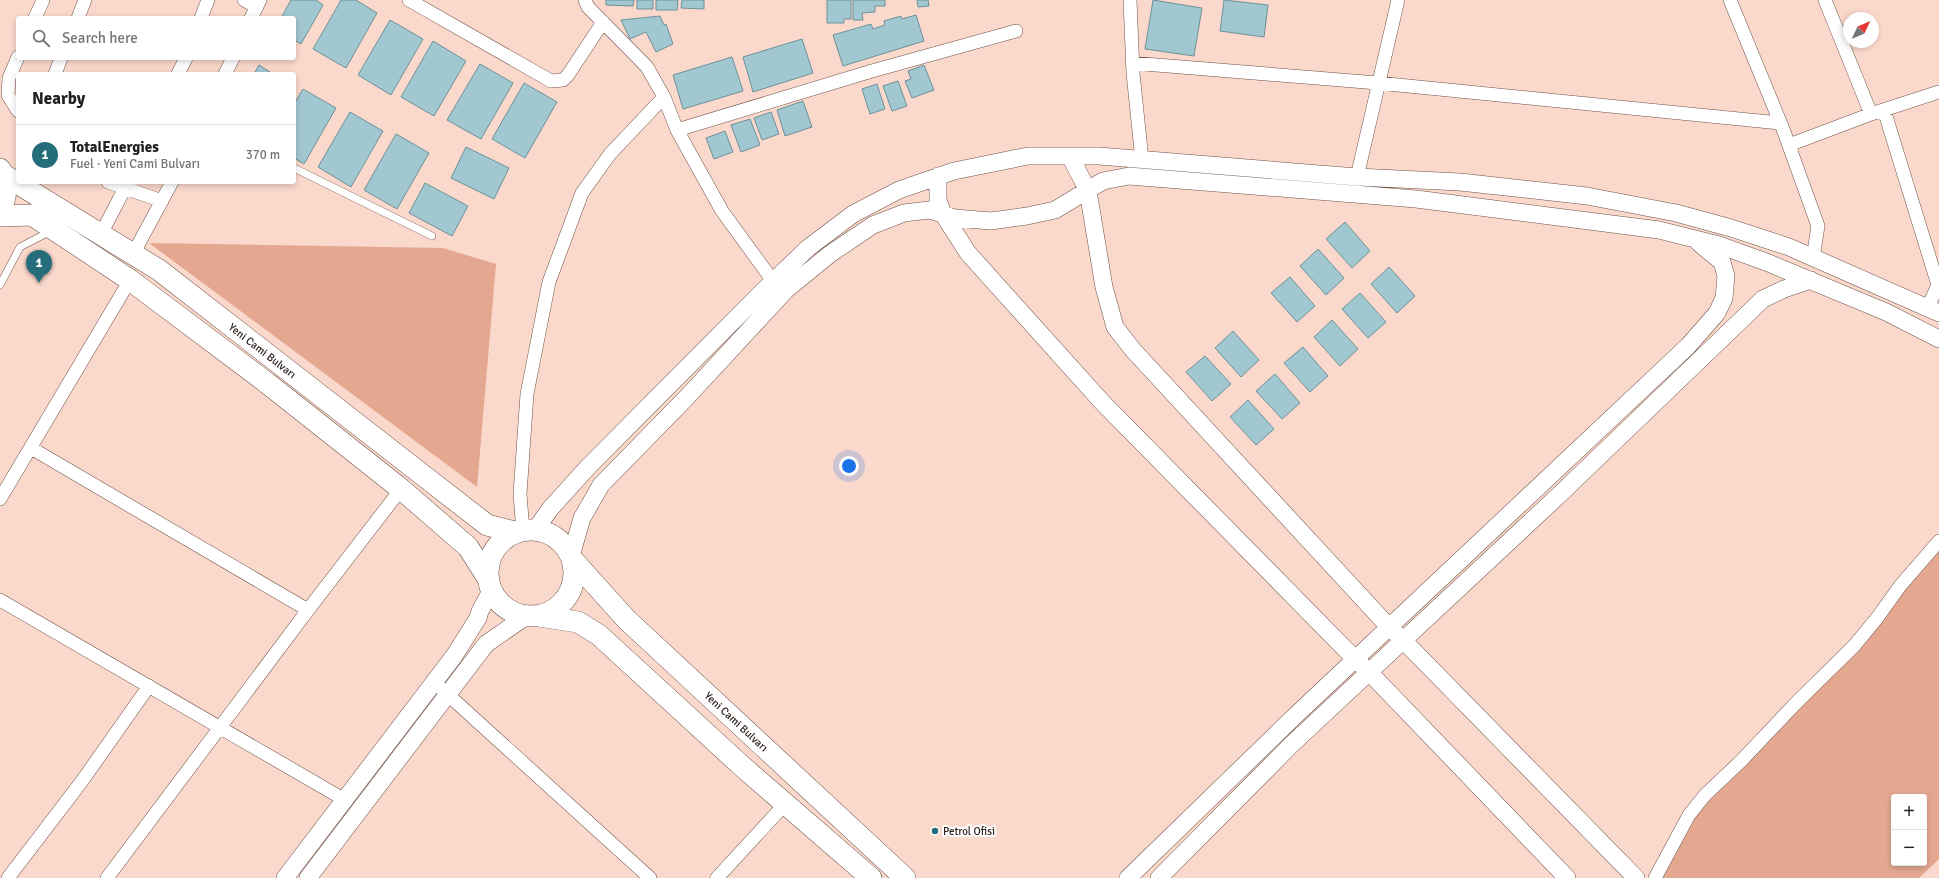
<!DOCTYPE html>
<meta charset="utf-8">
<style>
body{margin:0;font-family:Signika,sans-serif;background:#f2f2f2;color:#202124}
.controls{position:absolute;right:12px;bottom:12px;display:grid;overflow:hidden;border-radius:4px;box-shadow:0 2px 6px #0003}
.controls button{width:36px;height:36px;display:grid;place-items:center;padding:0;border:0;border-bottom:1px solid #e0e0e0;background:#fff;color:#202124;font:20px sans-serif}
.compass{position:absolute;left:1843px;top:12px;width:36px;height:36px;border-radius:50%;background:#fff;box-shadow:0 2px 6px #0003;rotate:46deg}
.you{position:absolute;left:849px;top:466px;width:14px;height:14px;margin:-10px;border:3px solid #fff;border-radius:50%;background:#1a73e8;box-shadow:0 0 0 6px #1a73e833}
.badge{display:grid;place-items:center;width:26px;height:26px;border-radius:50%;background:#266d7b;color:#fff;font-size:13px;font-weight:700}
.pin{position:absolute;translate:-50% -33px;filter:drop-shadow(0 1px 2px #0008)}
.pin::after{content:'';position:absolute;top:21px;width:14px;height:12px;background:inherit;clip-path:polygon(0 0,100% 0,50% 100%)}
.list{margin:0;padding:0;list-style:none}
h2{display:flex;justify-content:space-between;align-items:center;height:52px;margin:0;padding:0 16px;font-size:17px}
h2 small{font-size:13px;font-weight:400;color:#757577}
.list li{display:grid;grid-template-columns:26px 1fr auto;gap:12px;align-items:center;box-sizing:border-box;height:60px;padding:0 16px;border-top:1px solid #e0e0e0}
.list b{display:block;font-size:15px;white-space:nowrap}
.list p{margin:0;font-size:13px;white-space:nowrap;color:#757577}
.list em{font-size:13px;font-style:normal;color:#757577}
.icon{flex:none;width:22px;height:22px;fill:none;stroke:currentColor;stroke-width:2;stroke-linecap:round;stroke-linejoin:round}
.map{position:relative;flex:none;width:1939px;height:878px;overflow:hidden}
.search{position:absolute;background:#fff;box-shadow:0 2px 6px #0003;left:16px;top:16px;width:280px;height:44px;display:flex;align-items:center;gap:10px;box-sizing:border-box;padding:0 14px;border-radius:4px;color:#757577;font-size:15px}
.panel{position:absolute;background:#fff;box-shadow:0 2px 6px #0003;left:16px;top:72px;width:280px;height:112px;border-radius:4px}
.map>svg:first-child{display:block}
.green{fill:#e4a891;fill-rule:evenodd}
.building{fill:#a1c7d0;stroke:#6c9199}
.lines{fill:none;stroke-linecap:round;stroke-linejoin:round}
.service-casing{stroke:#6e5247;stroke-width:8}
.minor-casing{stroke:#6e5247;stroke-width:14}
.tertiary-casing{stroke:#6e5247;stroke-width:18}
.primary-casing{stroke:#6e5247;stroke-width:22}
.service{stroke:#fff;stroke-width:7}
.minor{stroke:#fff;stroke-width:13}
.tertiary{stroke:#fff;stroke-width:17}
.primary{stroke:#fff;stroke-width:21}
.poi-dot{fill:#266d7b;stroke:#fff;stroke-width:1.5}
.labels{text-anchor:middle;stroke-width:4;stroke-linejoin:round;paint-order:stroke}
.street-label{font-size:11px;fill:#2e221d;stroke:#fff}
.poi-label{font-size:11px;fill:#2e221d;stroke:#fff;text-anchor:start}
</style>
<div class="map">
<svg width="1939" height="878" viewBox="0 0 1939 878">
<rect width="100%" height="100%" fill="#fad8cb"/>
<path class="green" d="M 149,243 L 443,248 L 496,264 L 477,487 Z
M 1939,544 L 1939,859 L 1919,878 L 1661,878 L 1692,816 ZM 1894,797 L 1924,797 L 1924,863 L 1894,863 Z"/>
<path class="building" d="M 291,0 L 316,0 L 323,5 L 301,44 L 294,40 L 294,18 L 281,18 Z
M 341,0 L 356,0 L 377,13 L 346,68 L 313,49 Z
M 606,0 L 634,0 L 633,6 L 606,5 Z
M 637,0 L 653,0 L 653,9 L 637,9 Z
M 656,0 L 678,0 L 677,10 L 656,10 Z
M 682,0 L 704,0 L 704,9 L 681,8 Z
M 827,0 L 851,0 L 851,19 L 844,19 L 844,23 L 827,23 Z
M 853,0 L 885,0 L 885,6 L 875,6 L 875,12 L 862,13 L 863,20 L 853,20 Z
M 917,0 L 928,0 L 929,6 L 918,7 Z
M 1153,0 L 1202,8 L 1194,56 L 1145,49 Z
M 1224,0 L 1268,5 L 1264,37 L 1220,31 Z
M 916,15 L 924,41 L 843,66 L 833,35 L 871,24 L 873,29 L 885,25 L 884,21 L 901,16 L 902,19 Z
M 660,16 L 664,25 L 666,24 L 673,44 L 656,52 L 646,32 L 630,39 L 621,20 Z
M 390,20 L 423,39 L 391,95 L 358,75 Z
M 802,39 L 813,73 L 753,92 L 743,57 Z
M 433,41 L 466,61 L 434,116 L 401,97 Z
M 732,57 L 743,91 L 683,109 L 673,75 Z
M 480,64 L 513,83 L 481,139 L 447,120 Z
M 259,65 L 273,74 L 254,74 Z
M 924,65 L 934,90 L 912,98 L 905,81 L 911,79 L 908,71 Z
M 898,81 L 907,106 L 892,111 L 883,86 Z
M 524,83 L 557,102 L 525,158 L 492,139 Z
M 877,84 L 885,109 L 870,114 L 862,89 Z
M 303,89 L 336,108 L 304,164 L 294,158 L 294,104 Z
M 803,101 L 812,127 L 785,136 L 777,110 Z
M 350,112 L 383,131 L 351,187 L 318,167 Z
M 771,112 L 779,134 L 762,140 L 754,118 Z
M 750,119 L 760,145 L 741,152 L 731,125 Z
M 725,131 L 733,152 L 714,159 L 706,138 Z
M 396,134 L 429,153 L 397,209 L 364,190 Z
M 466,147 L 509,168 L 494,199 L 451,178 Z
M 425,183 L 468,206 L 452,236 L 409,213 Z
M 1345,222 L 1370,251 L 1352,268 L 1326,239 Z
M 1318,249 L 1344,278 L 1326,295 L 1300,266 Z
M 1389,267 L 1415,296 L 1397,313 L 1371,284 Z
M 1290,277 L 1315,306 L 1297,322 L 1271,293 Z
M 1360,293 L 1386,322 L 1368,338 L 1342,309 Z
M 1332,320 L 1358,349 L 1340,366 L 1314,337 Z
M 1233,331 L 1259,360 L 1241,377 L 1215,348 Z
M 1303,347 L 1328,376 L 1310,392 L 1284,363 Z
M 1205,356 L 1231,384 L 1212,401 L 1186,372 Z
M 1275,374 L 1300,403 L 1282,419 L 1256,391 Z
M 1248,400 L 1274,429 L 1256,445 L 1230,417 Z"/>
<g class="lines">
<defs>
<path id="service" d="M 294,168 L 432,236
M 0,285 L 20,247 L 51,231"/>
<path id="minor" d="M 244,0 L 257,7
M 409,0 L 551,81 L 563,80 L 568,75 L 603,22
M 585,0 L 588,7 L 647,67 L 664,97 L 677,130 L 722,211 L 773,281
M 1130,0 L 1133,73 L 1142,160
M 1730,0 L 1783,129 L 1818,226 L 1813,258
M 1825,0 L 1871,114
M 35,18 L 43,0
M 78,18 L 85,0
M 201,18 L 208,0
M 251,18 L 260,0
M 18,57 L 9,78 L 8,95 L 18,111
M 1132,63 L 1378,83 L 1780,123
M 55,74 L 61,58
M 178,74 L 186,58
M 225,74 L 233,58
M 1884,110 L 1938,285 L 1928,307
M 677,130 L 872,71 L 1016,31
M 1789,145 L 1871,114 L 1939,92
M 1357,177 L 1398,0
M 108,182 L 162,201
M 101,234 L 128,182
M 133,254 L 172,182
M 31,448 L 308,610
M 0,499 L 130,280
M 523,531 L 520,494 L 527,394 L 549,282 L 582,193 L 610,154 L 664,97
M 0,600 L 345,800
M 434,682 L 650,878
M 8,878 L 82,781 L 149,686
M 107,878 L 308,610 L 401,489
M 717,878 L 785,804
M 1655,878 L 1689,815 L 1705,795 L 1741,761 L 1797,702 L 1854,646 L 1877,618 L 1900,586 L 1939,541"/>
<path id="tertiary" d="M 1070,156 L 1088,191 L 1104,287 L 1115,327 L 1133,350 L 1389,627 L 1403,640 L 1636,878
M 938,176 L 938,200 L 943,214 L 968,253 L 1102,402 L 1355,659 L 1369,672 L 1567,878
M 536,529 L 550,509 L 588,467 L 761,293 L 808,248 L 853,214 L 899,190 L 954,171 L 1028,156 L 1099,156 L 1357,177 L 1460,182 L 1587,196 L 1676,213 L 1731,228 L 1789,247 L 1939,313
M 571,556 L 582,518 L 601,485 L 687,397 L 786,290 L 830,254 L 873,225 L 904,213 L 929,210 L 955,218 L 991,221 L 1027,216 L 1055,210 L 1103,181 L 1129,176 L 1416,199 L 1659,230 L 1719,245 L 1766,262 L 1886,312 L 1939,339
M 285,878 L 454,656 L 478,618 L 480,611 L 491,591
M 308,878 L 486,644 L 525,617
M 1128,878 L 1298,713 L 1688,346 L 1717,313 L 1724,298 L 1726,276 L 1722,262 L 1699,243
M 1159,878 L 1292,744 L 1558,496 L 1763,299 L 1784,289 L 1811,280"/>
<g id="primary">
<path d="M 0,169 C 7,182 8,197 0,210"/>
<path id="s1" d="M 4,175 L 159,270 L 487,525 L 515,532"/>
<path d="M 0,216 L 32,215 L 130,280 L 267,383 L 401,489 L 468,547 L 487,577"/>
<circle cx="531" cy="573" r="43"/>
<path id="s2" d="M 573,560 L 626,619 L 905,878"/>
<path d="M 539,616 L 578,622 L 599,635 L 744,768 L 871,878"/>
</g>
</defs>
<use href="#service" class="service-casing"/>
<use href="#minor" class="minor-casing"/>
<use href="#tertiary" class="tertiary-casing"/>
<use href="#primary" class="primary-casing"/>
<use href="#service" class="service"/>
<use href="#minor" class="minor"/>
<use href="#tertiary" class="tertiary"/>
<use href="#primary" class="primary"/>
</g>
<circle class="poi-dot" cx="935" cy="831" r="4"/>
<g class="labels">
<g class="street-label">
<text dy="4" stroke="none"><textPath href="#s1" startOffset="313">Yeni Cami Bulvarı</textPath></text>
<text dy="4" stroke="none"><textPath href="#s2" startOffset="230">Yeni Cami Bulvarı</textPath></text>
</g>
<g class="poi-label">
<text x="943" y="835">Petrol Ofisi</text>
</g>
</g>
</svg>
<div class="controls">
<button>+</button>
<button>−</button>
</div>
<svg class="compass" viewBox="-18 -18 36 36"><path d="M0-13l5 13h-10z" fill="#e53935"/><path d="M0 13l5-13h-10z" fill="#757577"/></svg>
<div class="you"></div>
<div class="pin badge" style="left:39px;top:283px">1</div>
<div class="search"><svg class="icon" aria-label="search" viewBox="0 0 24 24"><circle cx="10" cy="10" r="6"/><path d="M15 15l6 6"/></svg>Search here</div>
<section class="panel">
<h2>Nearby<small></small></h2>
<ul class="list">
<li><span class="badge">1</span><div><b>TotalEnergies</b><p>Fuel · Yeni Cami Bulvarı</p></div><em>370 m</em></li>
</ul>
</section>
</div>
